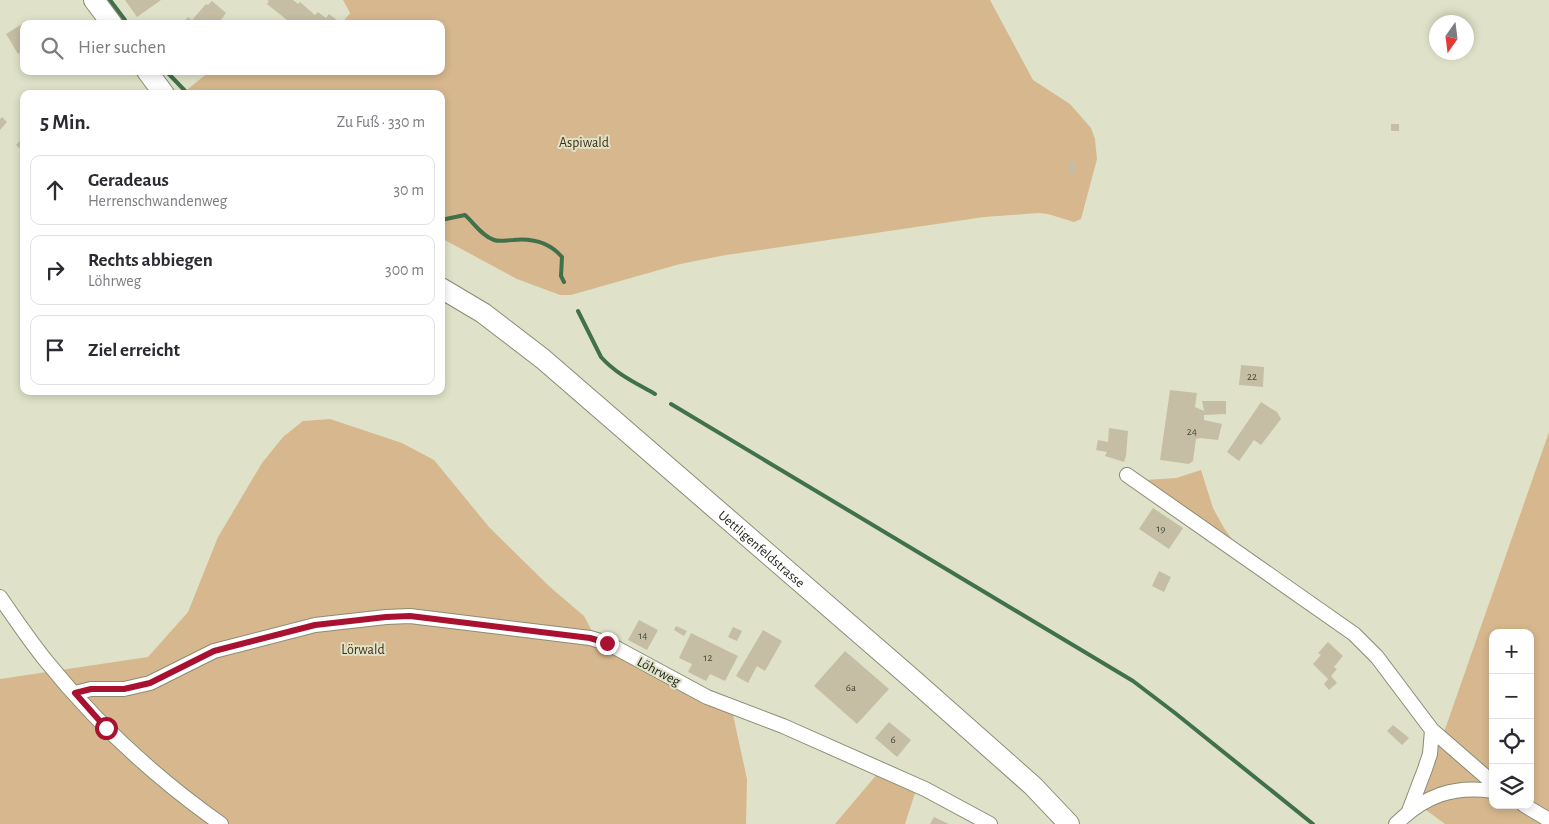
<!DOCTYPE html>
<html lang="de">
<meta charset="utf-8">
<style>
body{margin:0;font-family:"Alegreya Sans",sans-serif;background:#f7f7f7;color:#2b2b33}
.controls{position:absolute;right:15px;bottom:15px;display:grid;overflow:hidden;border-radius:10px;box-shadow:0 2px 8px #0003}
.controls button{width:45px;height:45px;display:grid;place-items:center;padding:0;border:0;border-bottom:1px solid #e1e1e2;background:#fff;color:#2b2b33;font:25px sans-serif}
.compass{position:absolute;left:1429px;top:15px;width:45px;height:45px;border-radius:50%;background:#fff;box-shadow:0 2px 8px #0003;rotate:194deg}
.stop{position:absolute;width:15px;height:15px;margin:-11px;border:4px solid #a8112f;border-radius:50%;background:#fff}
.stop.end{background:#a8112f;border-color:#fff;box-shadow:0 1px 5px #0008}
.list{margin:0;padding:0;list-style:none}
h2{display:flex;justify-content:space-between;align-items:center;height:65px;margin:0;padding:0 20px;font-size:21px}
h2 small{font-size:16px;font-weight:400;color:#7c7c81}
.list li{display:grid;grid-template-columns:32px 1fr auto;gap:15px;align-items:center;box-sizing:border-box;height:70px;margin:0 10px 10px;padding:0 10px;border:1px solid #e1e1e2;border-radius:10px}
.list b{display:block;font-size:19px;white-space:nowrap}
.list p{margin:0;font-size:16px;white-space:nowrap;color:#7c7c81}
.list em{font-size:16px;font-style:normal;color:#7c7c81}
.icon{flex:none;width:28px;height:28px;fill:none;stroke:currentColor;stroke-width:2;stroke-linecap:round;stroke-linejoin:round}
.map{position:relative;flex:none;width:1549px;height:824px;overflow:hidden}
.search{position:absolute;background:#fff;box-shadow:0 2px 8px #0003;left:20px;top:20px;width:425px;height:55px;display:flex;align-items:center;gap:12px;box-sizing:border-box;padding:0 18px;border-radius:10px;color:#7c7c81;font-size:19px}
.panel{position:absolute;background:#fff;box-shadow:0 2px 8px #0003;left:20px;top:90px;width:425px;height:305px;border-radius:10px}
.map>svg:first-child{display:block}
.green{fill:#d7b88e;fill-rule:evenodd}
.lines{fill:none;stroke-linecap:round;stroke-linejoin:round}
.stream{stroke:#41714a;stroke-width:4}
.building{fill:#c5bea5}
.street-casing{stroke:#8a8c74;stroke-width:16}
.secondary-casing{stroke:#8a8c74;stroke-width:22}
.street{stroke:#fff;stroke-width:14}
.secondary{stroke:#fff;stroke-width:20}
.route{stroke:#a8112f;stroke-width:6}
.labels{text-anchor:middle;stroke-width:4;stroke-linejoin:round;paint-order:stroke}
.number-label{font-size:11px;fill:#484739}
.park-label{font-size:14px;fill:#422e0f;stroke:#dfe2c8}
.street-label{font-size:14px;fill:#1e1f15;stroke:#dfe2c8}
</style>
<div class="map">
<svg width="1549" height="824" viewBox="0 0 1549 824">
<rect width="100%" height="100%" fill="#dfe2c8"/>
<path class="green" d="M 343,0 L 990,0 L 1033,80 L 1070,104 L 1091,128 L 1095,139 L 1097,159 L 1081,219 L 1074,222 L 1048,214 L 1038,213 L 984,217 L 726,255 L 680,264 L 571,295 L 560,295 L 517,279 L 441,238 L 441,94 L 182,94 L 210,71 L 441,71 L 441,24 L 341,24 L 350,13 Z
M 330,419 L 402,443 L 434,460 L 489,527 L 550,587 L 584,616 L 594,635 L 732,710 L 747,779 L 746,824 L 0,824 L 0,679 L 148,657 L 188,612 L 218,537 L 262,463 L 283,437 L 303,421 Z
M 1549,432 L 1549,824 L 1445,824 L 1415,802 L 1443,735 ZM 1493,633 L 1530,633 L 1530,805 L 1493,805 Z
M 1201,470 L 1213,508 L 1224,528 L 1239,549 L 1145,480 L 1176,478 Z
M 878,773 L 916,790 L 905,824 L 835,824 Z"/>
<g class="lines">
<path class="stream" d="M 110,0 L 125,20
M 166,71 L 188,94
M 441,220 L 465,215 C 474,223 482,236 494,240 C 500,242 507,240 513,240 C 532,238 549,242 562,257 L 561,276 L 564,282
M 578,311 L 601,357 C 616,374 636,383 655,394
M 671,404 L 1133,681 L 1175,713 L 1313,824"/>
</g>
<path class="building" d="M 125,0 L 161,0 L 137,17 Z
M 267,0 L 293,0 L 298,4 L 300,2 L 315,15 L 318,12 L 326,18 L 329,14 L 337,20 L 334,24 L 292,24 L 267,4 L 269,1 Z
M 212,1 L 226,13 L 218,24 L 182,24 L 188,17 L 192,20 L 206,4 L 208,5 Z
M 22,24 L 24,27 L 24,50 L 18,54 L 6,34 Z
M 2,117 L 7,122 L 0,130 L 0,119 Z
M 1391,124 L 1399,124 L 1399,131 L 1391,131 Z
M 24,137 L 24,152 L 16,145 Z
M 1069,162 L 1075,162 L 1075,173 L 1069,174 Z
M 1241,365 L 1264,367 L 1263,387 L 1239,385 Z
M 1170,390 L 1197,393 L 1195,407 L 1204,411 L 1202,401 L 1226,401 L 1226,414 L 1204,415 L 1204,420 L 1222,424 L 1218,440 L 1200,438 L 1196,439 L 1193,461 L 1189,464 L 1160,460 Z
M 1261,402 L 1277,412 L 1281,419 L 1261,445 L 1254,440 L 1239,461 L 1227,452 Z
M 1109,428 L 1128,431 L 1126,456 L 1124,462 L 1105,456 L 1107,452 L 1096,450 L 1098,440 L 1108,442 Z
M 1153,508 L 1183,528 L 1169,549 L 1139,529 Z
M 1159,571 L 1171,577 L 1164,592 L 1152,586 Z
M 639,620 L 658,630 L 647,650 L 628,640 Z
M 676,626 L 687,631 L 684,636 L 674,630 Z
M 733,627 L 742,631 L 737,641 L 728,637 Z
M 763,630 L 782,641 L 765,671 L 757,666 L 748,683 L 736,676 Z
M 691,633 L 738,656 L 725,681 L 710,674 L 706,681 L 688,672 L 692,664 L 679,658 Z
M 1328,642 L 1343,656 L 1334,667 L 1337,669 L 1331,676 L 1337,683 L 1329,690 L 1324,684 L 1328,679 L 1313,664 L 1321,655 L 1318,653 Z
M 845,651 L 889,689 L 857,724 L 814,686 Z
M 889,722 L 911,740 L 897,757 L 875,738 Z
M 1393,725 L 1409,738 L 1402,745 L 1387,731 Z
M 934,817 L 949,824 L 930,824 Z"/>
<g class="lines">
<defs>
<path id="street" d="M 1127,475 L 1354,634 L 1377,657 L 1432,730 L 1493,783
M 0,597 C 15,619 30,641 47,662 C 97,724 156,778 221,824
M 75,693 L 91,689 L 124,689 L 150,683 L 214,651 L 315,625 L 386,617 L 410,616 L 590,638 L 607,643 L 707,697 L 783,726 L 925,789 L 990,824
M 1524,805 L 1549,820
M 1409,811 L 1425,769 L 1430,754 L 1432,730
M 1396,824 C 1424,796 1453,785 1493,791"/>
<g id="secondary">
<path d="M 94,0 L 112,24"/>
<path d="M 147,71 L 164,94"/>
<path id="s1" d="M 441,288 L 483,313 L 543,359 L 910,677 L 1033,786 L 1069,824"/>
</g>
</defs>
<use href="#street" class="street-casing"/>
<use href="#secondary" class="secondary-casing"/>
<use href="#street" class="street"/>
<use href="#secondary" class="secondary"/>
</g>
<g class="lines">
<path class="route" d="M 106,728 L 75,693 L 91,689 L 124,689 L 150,683 L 214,651 L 315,625 L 386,617 L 410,616 L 590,638 L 607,643"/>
</g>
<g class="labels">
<g class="number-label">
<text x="1252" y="380">22</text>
<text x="1192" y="435">24</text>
<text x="1161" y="532">19</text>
<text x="643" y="639">14</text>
<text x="708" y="661">12</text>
<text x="851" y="691">6a</text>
<text x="893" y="743">6</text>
</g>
<g class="park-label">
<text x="584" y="147">Aspiwald</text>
<text x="363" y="654">Lörwald</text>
</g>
<g class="street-label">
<text dy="5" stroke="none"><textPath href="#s1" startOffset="414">Uettligenfeldstrasse</textPath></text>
<text transform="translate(659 671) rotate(28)" y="5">Löhrweg</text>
</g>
</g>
</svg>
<div class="controls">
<button>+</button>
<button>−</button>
<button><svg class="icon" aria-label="locate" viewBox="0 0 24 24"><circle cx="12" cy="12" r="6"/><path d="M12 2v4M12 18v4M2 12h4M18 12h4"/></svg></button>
<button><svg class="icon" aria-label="layers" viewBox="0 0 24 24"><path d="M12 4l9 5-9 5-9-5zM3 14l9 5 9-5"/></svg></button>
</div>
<svg class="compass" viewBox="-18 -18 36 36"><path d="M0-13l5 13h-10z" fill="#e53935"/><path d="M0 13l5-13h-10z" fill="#7c7c81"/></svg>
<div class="stop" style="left:106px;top:728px"></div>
<div class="stop end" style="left:607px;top:643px"></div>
<div class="search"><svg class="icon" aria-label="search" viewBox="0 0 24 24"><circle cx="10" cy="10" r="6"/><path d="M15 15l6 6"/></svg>Hier suchen</div>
<section class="panel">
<h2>5 Min.<small>Zu Fuß · 330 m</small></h2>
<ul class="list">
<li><svg class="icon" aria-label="ahead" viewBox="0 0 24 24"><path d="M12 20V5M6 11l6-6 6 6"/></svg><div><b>Geradeaus</b><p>Herrenschwandenweg</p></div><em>30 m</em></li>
<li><svg class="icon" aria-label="right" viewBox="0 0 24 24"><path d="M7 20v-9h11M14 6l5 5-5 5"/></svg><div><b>Rechts abbiegen</b><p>Löhrweg</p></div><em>300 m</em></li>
<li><svg class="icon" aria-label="arrive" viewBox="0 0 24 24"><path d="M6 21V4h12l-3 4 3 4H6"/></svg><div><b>Ziel erreicht</b></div></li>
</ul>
</section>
</div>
